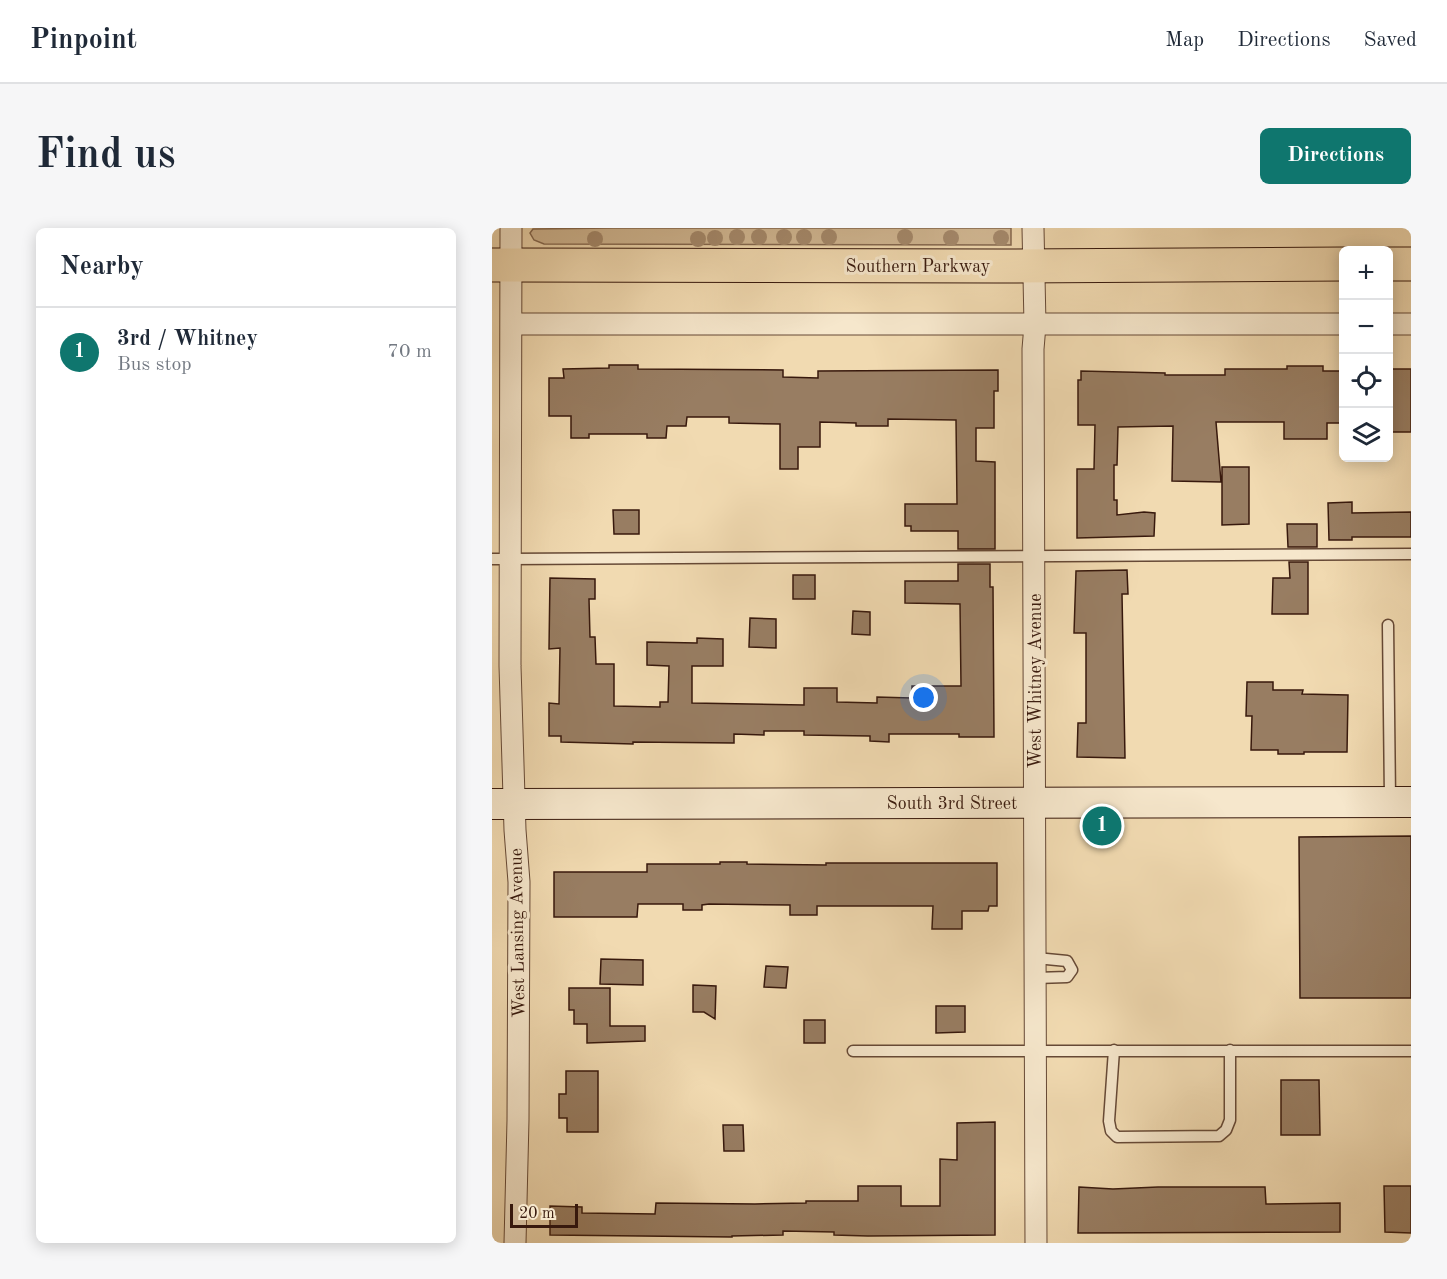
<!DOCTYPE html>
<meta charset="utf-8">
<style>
body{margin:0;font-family:"Old Standard TT",serif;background:#f6f6f7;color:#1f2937}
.controls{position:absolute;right:18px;top:18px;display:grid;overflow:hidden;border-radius:9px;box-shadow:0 3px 15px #0003}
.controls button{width:54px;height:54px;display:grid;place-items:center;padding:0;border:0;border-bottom:2px solid #e0e1e3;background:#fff;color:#1f2937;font:30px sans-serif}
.scale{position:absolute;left:18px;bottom:15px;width:68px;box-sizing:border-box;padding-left:6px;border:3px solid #38190d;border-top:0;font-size:16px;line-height:21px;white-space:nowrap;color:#38190d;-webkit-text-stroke:4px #f6e7cc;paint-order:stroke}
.you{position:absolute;left:432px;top:470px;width:21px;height:21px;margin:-15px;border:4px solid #fff;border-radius:50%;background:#1a73e8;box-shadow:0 0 0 9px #1a73e833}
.badge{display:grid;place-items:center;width:39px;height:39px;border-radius:50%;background:#0f766e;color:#fff;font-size:20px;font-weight:700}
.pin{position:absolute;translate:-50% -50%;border:3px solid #fff;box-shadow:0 2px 6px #0006}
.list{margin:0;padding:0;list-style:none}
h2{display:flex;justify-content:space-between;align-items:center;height:78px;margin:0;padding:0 24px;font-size:26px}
h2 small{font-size:20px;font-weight:400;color:#747a83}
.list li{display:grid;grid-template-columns:39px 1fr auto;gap:18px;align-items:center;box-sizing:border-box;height:90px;padding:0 24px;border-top:2px solid #e0e1e3}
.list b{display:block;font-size:22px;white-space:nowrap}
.list p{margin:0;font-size:20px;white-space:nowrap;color:#747a83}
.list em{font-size:20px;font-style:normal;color:#747a83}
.icon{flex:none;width:33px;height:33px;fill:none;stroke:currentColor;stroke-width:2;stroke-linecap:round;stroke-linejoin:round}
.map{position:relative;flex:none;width:919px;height:1015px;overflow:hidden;border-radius:9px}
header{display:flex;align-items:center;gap:36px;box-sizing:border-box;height:84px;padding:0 30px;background:#fff;border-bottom:2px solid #e0e1e3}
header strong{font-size:28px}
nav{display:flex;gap:33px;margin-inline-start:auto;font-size:21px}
.intro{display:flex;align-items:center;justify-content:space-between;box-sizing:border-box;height:144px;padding:0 36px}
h1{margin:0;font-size:42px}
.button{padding:15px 27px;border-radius:9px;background:#0f766e;color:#fff;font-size:21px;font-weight:700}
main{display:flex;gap:36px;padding:0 36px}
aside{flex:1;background:#fff;border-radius:9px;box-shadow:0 3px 15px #0003}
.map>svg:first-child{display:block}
.green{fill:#d2b995;stroke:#856951;stroke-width:1.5}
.building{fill:#987d62;stroke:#38190d;stroke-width:1.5}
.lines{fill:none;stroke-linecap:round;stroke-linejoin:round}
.service-casing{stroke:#664936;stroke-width:13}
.minor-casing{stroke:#664936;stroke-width:23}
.secondary-casing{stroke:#38190d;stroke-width:32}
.primary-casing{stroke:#38190d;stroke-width:35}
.service{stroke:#f6e7cc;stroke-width:10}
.minor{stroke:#f6e7cc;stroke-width:21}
.secondary{stroke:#f6e7cc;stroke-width:30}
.primary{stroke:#f1dab1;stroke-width:33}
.tree{fill:#a58a6d}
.labels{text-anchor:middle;stroke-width:6;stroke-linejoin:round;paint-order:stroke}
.street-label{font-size:18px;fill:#38190d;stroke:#f6e7cc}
</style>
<header>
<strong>Pinpoint</strong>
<nav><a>Map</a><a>Directions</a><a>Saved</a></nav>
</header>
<div class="intro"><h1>Find us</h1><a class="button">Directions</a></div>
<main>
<aside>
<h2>Nearby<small></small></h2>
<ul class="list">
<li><span class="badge">1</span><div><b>3rd / Whitney</b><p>Bus stop</p></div><em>70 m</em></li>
</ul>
</aside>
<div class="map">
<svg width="919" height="1015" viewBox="0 0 919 1015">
<rect width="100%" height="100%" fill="#f1dab1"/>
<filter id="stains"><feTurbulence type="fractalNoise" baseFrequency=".00333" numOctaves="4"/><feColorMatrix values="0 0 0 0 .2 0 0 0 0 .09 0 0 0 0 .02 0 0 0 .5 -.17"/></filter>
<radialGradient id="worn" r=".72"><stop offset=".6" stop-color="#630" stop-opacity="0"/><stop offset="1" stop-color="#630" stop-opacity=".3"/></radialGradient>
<path class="green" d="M 120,0 L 519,0 L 519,17 L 52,16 L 42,12 L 38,5 L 41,1 Z"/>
<path class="building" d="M 117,137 L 146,137 L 146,141 L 291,142 L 291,149 L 326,150 L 326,143 L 506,142 L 506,163 L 502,163 L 502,200 L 484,200 L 484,233 L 503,234 L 503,321 L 466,321 L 466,303 L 419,303 L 419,298 L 413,298 L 413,276 L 465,276 L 464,192 L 396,191 L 396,198 L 364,198 L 364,195 L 328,194 L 328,219 L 306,219 L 306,241 L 288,241 L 288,196 L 237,195 L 237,189 L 195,189 L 194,198 L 175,198 L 174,210 L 155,210 L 155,206 L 97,206 L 97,210 L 79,210 L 79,188 L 57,188 L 57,150 L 72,150 L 71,141 L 117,140 Z
M 795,138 L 831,138 L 831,143 L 852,143 L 852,195 L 835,195 L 835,211 L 792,211 L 792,194 L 724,194 L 729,254 L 680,253 L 681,198 L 626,199 L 625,237 L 622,237 L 622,272 L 625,272 L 625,287 L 652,284 L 663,285 L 662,308 L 585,310 L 585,241 L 602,241 L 603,197 L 586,197 L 586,152 L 589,152 L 589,143 L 673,145 L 673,147 L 733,147 L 733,141 L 795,141 Z
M 897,141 L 919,141 L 919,204 L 897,204 Z
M 730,239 L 757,239 L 757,296 L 730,297 Z
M 860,274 L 860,285 L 919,284 L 919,309 L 860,309 L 860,312 L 837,312 L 836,275 Z
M 121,282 L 147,282 L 147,306 L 122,306 Z
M 795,296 L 825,296 L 825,319 L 796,319 Z
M 797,334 L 816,334 L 816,386 L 780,386 L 781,350 L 798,350 Z
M 466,336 L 498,336 L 498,359 L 501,359 L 502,509 L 467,509 L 467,506 L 397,506 L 397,514 L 378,513 L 378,508 L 312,507 L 312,503 L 272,503 L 272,507 L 242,506 L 242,515 L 141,514 L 141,516 L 69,514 L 69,508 L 57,508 L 57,475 L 67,476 L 68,420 L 57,421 L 58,350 L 103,351 L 103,371 L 97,371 L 98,409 L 103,409 L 104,436 L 122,436 L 122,478 L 168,479 L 168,474 L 176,474 L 177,438 L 155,437 L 155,414 L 205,415 L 205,410 L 231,411 L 231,438 L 200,438 L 200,475 L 312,477 L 312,460 L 345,460 L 345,474 L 385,475 L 385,469 L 420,470 L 420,458 L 469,458 L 468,376 L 413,375 L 413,353 L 466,353 Z
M 635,342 L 636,366 L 630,366 L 633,530 L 585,529 L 586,495 L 594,495 L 594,405 L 582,405 L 584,343 Z
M 301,347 L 323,347 L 323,371 L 301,371 Z
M 361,383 L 378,384 L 378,407 L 360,406 Z
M 258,390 L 284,391 L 284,420 L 257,419 Z
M 755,454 L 781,454 L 781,462 L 811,462 L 810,466 L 856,467 L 855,524 L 812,524 L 812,526 L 786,526 L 786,522 L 759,522 L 760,488 L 754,488 Z
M 919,608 L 919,770 L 808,770 L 807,609 Z
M 228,634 L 255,634 L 255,636 L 334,637 L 334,635 L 505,635 L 505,678 L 497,678 L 496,683 L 470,683 L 470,701 L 440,701 L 441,678 L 325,678 L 325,687 L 298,687 L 298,677 L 217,676 L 210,677 L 210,682 L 191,682 L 191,676 L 146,676 L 145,689 L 62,689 L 62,644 L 155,644 L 155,636 L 228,636 Z
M 109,731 L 151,732 L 151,757 L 108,756 Z
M 274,738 L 296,739 L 294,760 L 272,759 Z
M 201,757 L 224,758 L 223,791 L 212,784 L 201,784 Z
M 77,760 L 118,760 L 118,798 L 153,798 L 153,813 L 95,815 L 95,796 L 82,796 L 82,782 L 77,782 Z
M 444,778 L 473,778 L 473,804 L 444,805 Z
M 312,792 L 333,792 L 333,815 L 312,815 Z
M 74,843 L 106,843 L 106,904 L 75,904 L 75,890 L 67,890 L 67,866 L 74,866 Z
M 789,852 L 827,852 L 828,907 L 789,907 Z
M 503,894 L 503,1007 L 376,1008 L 342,1007 L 342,1004 L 291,1003 L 291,1007 L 240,1008 L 240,1009 L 58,1007 L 58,978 L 90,979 L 90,985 L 163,986 L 164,975 L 263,976 L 314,975 L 314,973 L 366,973 L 366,958 L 409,958 L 409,978 L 448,978 L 448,931 L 465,932 L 465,895 Z
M 231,897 L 251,897 L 252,923 L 232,923 Z
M 892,958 L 919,958 L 919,1005 L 893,1004 Z
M 587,959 L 621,961 L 666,959 L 773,959 L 774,976 L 848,975 L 848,1004 L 586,1005 Z"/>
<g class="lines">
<defs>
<path id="service" d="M 0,331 L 919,326
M 896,397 L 898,571
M 544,730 L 575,733 L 580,742 L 575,749 L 544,750
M 622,822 L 617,893 L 619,903 L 625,909 L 727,908 L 734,902 L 738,892 L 738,822
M 361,823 L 919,823"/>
<path id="minor" d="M 19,0 L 18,438 L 23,602 L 27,654 L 26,892 L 23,1015
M 541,0 L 543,97 L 541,121 L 544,1015
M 19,96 L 852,96
M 896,96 L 919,96"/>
<path id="secondary" d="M 0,576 L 919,574"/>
<path id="primary" d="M 896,36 L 919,36
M 0,37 L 505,38 L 852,36"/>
</defs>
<use href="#service" class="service-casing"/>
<use href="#minor" class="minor-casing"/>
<use href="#secondary" class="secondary-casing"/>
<use href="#primary" class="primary-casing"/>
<use href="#service" class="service"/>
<use href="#minor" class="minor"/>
<use href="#secondary" class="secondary"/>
<use href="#primary" class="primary"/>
</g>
<g class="tree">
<circle cx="245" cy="9" r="8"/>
<circle cx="267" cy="9" r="8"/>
<circle cx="292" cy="9" r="8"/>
<circle cx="312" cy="9" r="8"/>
<circle cx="337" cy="9" r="8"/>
<circle cx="413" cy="9" r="8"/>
<circle cx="223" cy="10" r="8"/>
<circle cx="459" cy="10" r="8"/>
<circle cx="509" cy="10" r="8"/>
<circle cx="103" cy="11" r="8"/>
<circle cx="206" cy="11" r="8"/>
</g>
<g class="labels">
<g class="street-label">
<text x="426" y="44">Southern Parkway</text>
<text transform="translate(543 453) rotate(-90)" y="6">West Whitney Avenue</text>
<text x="460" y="581">South 3rd Street</text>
<text transform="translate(25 705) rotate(-91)" y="6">West Lansing Avenue</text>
</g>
</g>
<rect width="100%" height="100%" filter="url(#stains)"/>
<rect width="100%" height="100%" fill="url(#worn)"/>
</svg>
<div class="controls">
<button>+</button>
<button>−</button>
<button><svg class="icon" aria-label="locate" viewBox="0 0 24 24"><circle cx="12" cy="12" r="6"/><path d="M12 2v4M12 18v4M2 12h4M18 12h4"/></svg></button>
<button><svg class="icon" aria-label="layers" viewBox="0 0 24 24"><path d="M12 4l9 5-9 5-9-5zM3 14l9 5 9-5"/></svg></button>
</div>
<div class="scale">20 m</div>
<div class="you"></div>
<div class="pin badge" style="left:610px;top:598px">1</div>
</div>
</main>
